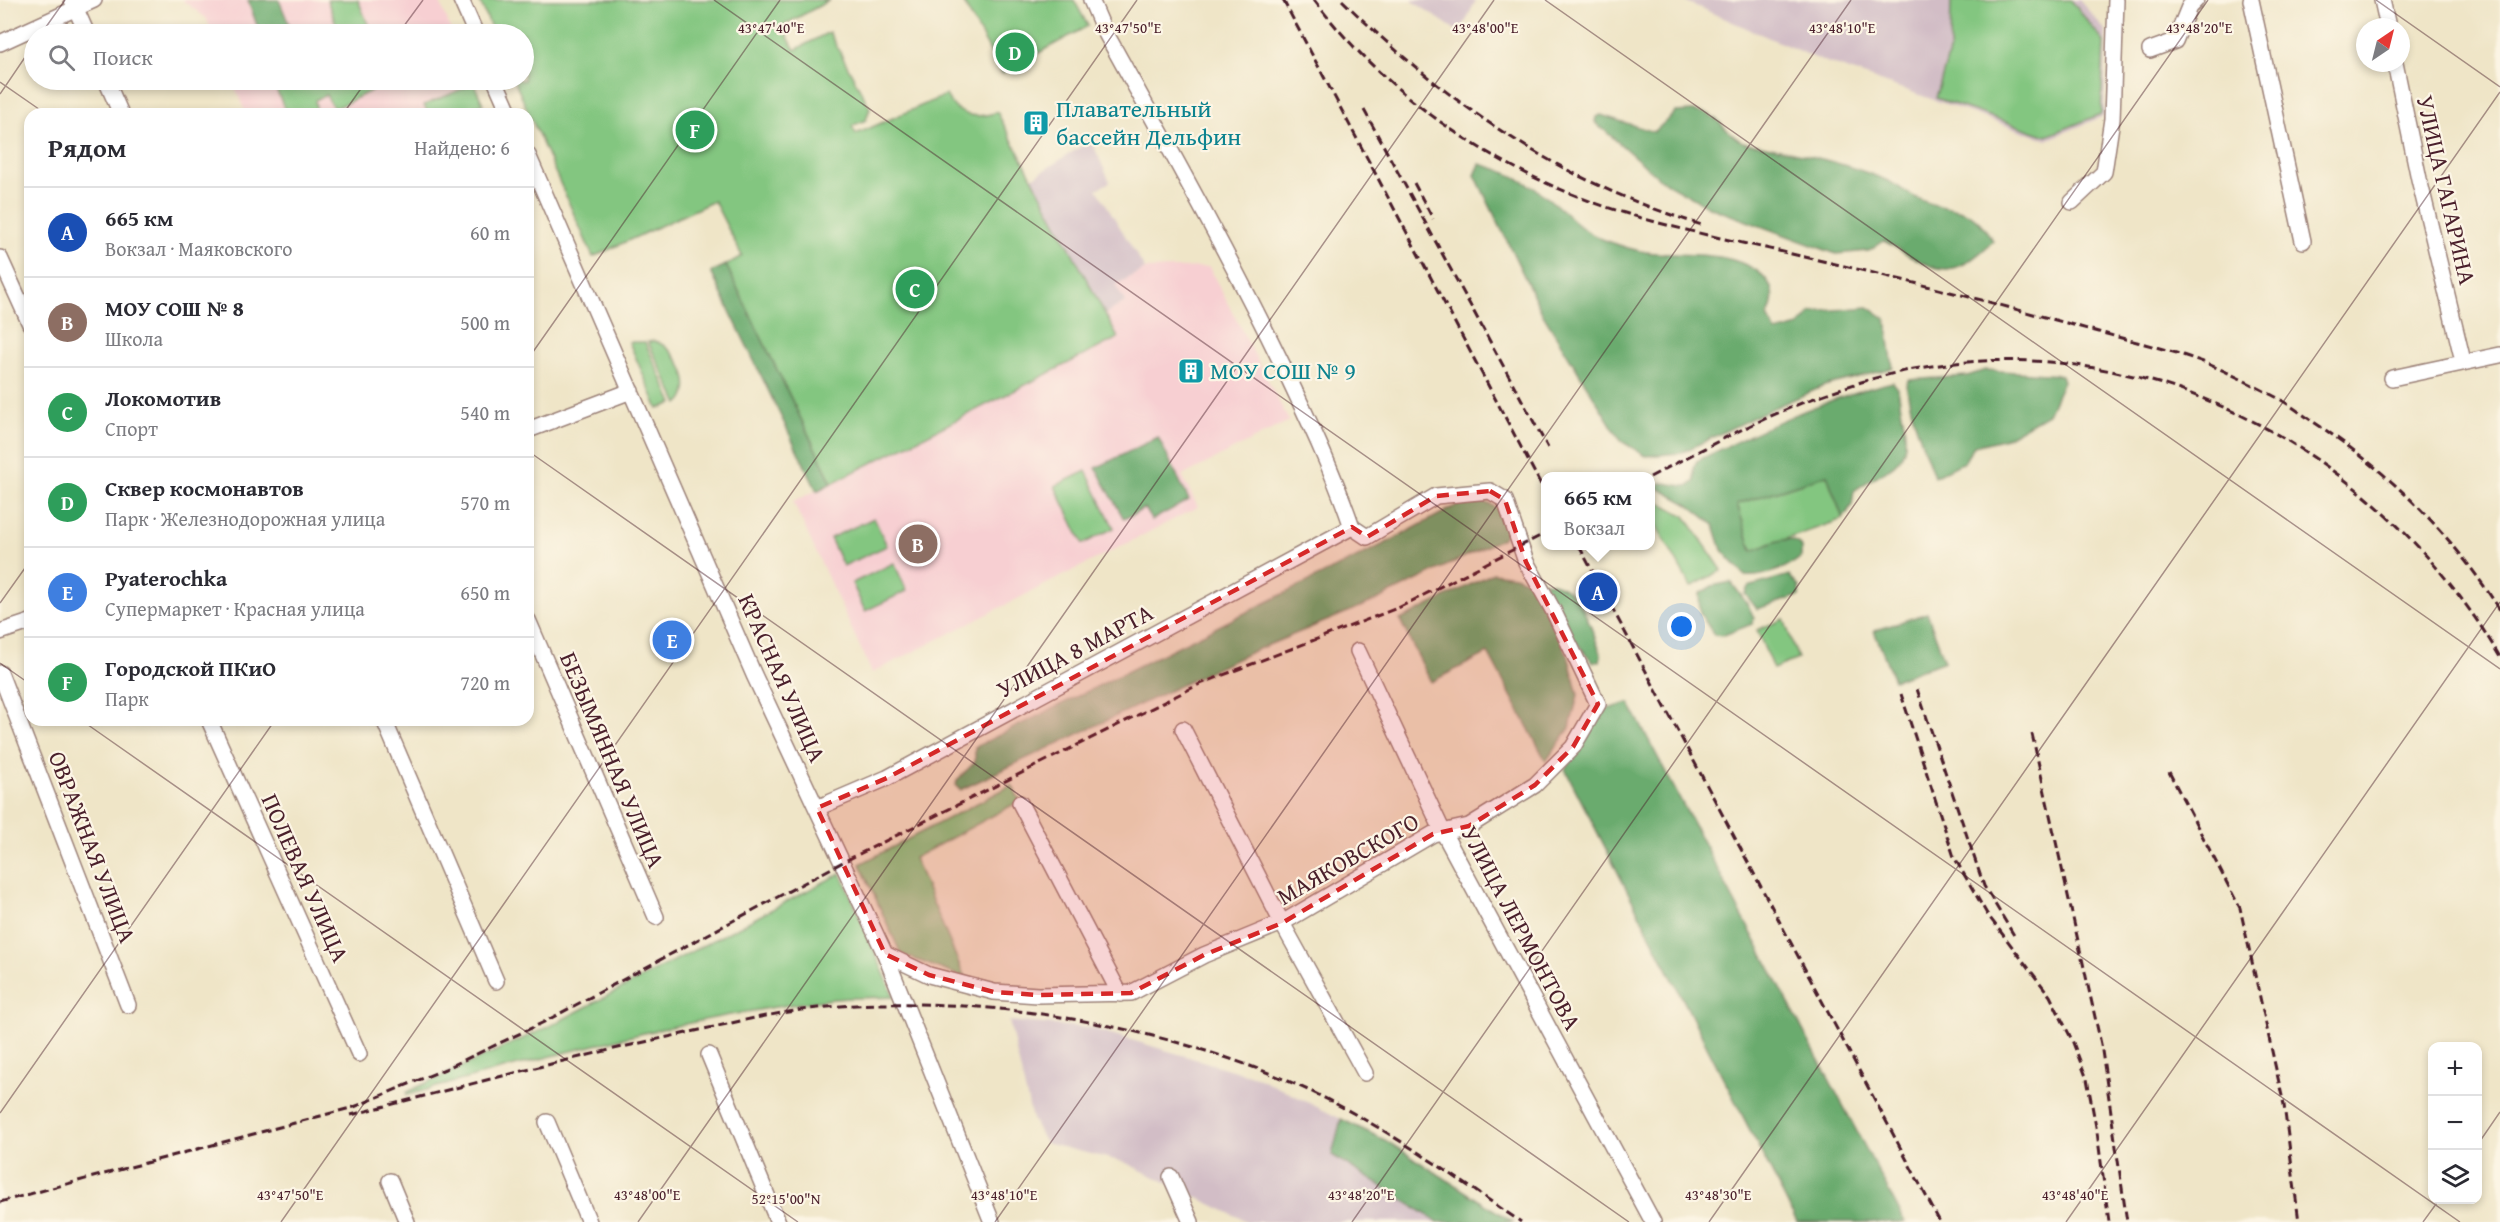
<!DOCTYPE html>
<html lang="ru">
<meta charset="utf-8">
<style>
body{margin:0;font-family:"Gentium Book Plus",serif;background:#f7f7f7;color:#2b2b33}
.controls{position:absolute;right:18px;bottom:18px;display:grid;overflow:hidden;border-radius:12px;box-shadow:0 3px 9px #0003}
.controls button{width:54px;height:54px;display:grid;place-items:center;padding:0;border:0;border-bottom:2px solid #e1e1e2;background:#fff;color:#2b2b33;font:30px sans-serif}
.compass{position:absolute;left:2356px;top:18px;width:54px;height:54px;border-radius:50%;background:#fff;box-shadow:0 3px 9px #0003;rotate:35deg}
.you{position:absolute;left:1682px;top:627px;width:21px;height:21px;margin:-15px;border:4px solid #fff;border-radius:50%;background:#1a73e8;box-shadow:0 0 0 9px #1a73e833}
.badge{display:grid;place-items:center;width:39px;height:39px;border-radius:50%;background:#0f766e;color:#fff;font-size:20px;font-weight:700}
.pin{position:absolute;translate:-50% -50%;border:3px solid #fff;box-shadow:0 2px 6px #0006}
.popup{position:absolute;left:1541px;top:472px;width:114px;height:78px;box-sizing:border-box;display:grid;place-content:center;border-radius:12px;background:#fff;filter:drop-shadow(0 2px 4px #0005);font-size:20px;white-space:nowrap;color:#7c7c81}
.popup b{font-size:22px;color:#2b2b33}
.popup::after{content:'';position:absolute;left:50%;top:100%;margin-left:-12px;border:12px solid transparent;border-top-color:#fff}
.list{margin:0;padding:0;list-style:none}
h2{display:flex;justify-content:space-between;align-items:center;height:78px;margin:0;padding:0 24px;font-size:26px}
h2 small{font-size:20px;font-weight:400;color:#7c7c81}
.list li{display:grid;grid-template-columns:39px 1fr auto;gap:18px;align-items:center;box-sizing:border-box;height:90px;padding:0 24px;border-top:2px solid #e1e1e2}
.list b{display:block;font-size:22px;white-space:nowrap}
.list p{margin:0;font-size:20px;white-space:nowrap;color:#7c7c81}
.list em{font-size:20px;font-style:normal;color:#7c7c81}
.icon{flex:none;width:33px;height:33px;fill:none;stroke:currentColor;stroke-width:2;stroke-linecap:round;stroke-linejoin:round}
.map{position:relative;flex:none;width:2500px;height:1222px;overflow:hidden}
.search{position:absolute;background:#fff;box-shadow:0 3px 9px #0003;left:24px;top:24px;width:510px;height:66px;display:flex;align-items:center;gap:15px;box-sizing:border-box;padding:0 21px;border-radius:33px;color:#7c7c81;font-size:22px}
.panel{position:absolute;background:#fff;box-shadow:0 3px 9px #0003;left:24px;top:108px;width:510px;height:618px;border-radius:18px}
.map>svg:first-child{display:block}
.built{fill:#f7cfd2}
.industrial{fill:#d2bdc6}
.green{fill:#83c680;stroke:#667256;stroke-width:1.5}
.forest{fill:#6aab6e;stroke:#5a654c;stroke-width:1.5}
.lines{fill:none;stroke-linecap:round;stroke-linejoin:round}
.minor-casing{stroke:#9c8279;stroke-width:18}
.minor{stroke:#fff;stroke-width:15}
.rail{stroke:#4a1f2b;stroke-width:3;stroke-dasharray:9 4.5;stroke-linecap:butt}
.marked{fill:#d62828;fill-opacity:0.2;stroke:#d62828;stroke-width:4.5;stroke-dasharray:12 8;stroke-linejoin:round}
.ticks{fill:none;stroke:#4a1f2b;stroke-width:1.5;stroke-opacity:0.45}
.labels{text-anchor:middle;stroke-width:4.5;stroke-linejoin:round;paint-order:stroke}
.culture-label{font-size:24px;fill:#0d838f;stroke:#fcf5e5;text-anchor:start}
.street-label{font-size:24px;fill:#4a1f2b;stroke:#fcf5e5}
.ticks-label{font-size:15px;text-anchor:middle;fill:#4a1f2b;stroke:#fcf5e5;stroke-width:4.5;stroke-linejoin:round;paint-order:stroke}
</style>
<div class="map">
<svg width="2500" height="1222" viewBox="0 0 2500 1222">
<rect width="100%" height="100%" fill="#fcf5e5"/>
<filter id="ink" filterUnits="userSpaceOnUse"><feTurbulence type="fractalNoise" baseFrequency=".0167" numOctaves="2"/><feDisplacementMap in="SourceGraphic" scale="12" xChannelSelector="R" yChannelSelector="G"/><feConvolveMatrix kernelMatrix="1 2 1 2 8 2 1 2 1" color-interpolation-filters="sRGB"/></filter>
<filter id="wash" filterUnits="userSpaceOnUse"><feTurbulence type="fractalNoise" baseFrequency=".008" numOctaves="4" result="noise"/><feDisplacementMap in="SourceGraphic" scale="24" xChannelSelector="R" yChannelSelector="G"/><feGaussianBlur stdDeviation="1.35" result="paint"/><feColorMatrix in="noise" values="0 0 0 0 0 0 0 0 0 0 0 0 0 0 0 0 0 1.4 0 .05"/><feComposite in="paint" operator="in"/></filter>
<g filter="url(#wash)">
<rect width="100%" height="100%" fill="#efe5c7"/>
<path class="built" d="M 182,0 L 439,0 L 453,34 L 213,34 L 206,18 Z
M 232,80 L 472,80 L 487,114 L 246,114 Z
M 1209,267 L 1289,421 L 1182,476 L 1198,507 L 872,673 L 793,502 L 1118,338 L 1105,314 L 1125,302 L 1115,285 L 1145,269 Z"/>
<path class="industrial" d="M 1411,0 L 1476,0 L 1460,33 Z
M 1682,0 L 2079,0 L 2106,31 L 2104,116 L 2047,140 L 1818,59 Z
M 1091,140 L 1110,182 L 1097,189 L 1145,269 L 1115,285 L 1125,302 L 1105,314 L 1032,178 Z
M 1009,1021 L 1091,1028 L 1259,1078 L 1341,1119 L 1332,1155 L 1438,1222 L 1248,1222 L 1124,1162 L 1045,1143 L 1032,1119 Z"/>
<path class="green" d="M 327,0 L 358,0 L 372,34 L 340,34 Z
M 479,0 L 830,0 L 782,26 L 795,50 L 829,32 L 870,108 L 866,120 L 852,126 L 856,134 L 946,95 C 956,116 976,120 997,112 L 1118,338 L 832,483 L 726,265 L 742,256 L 714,201 L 593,257 L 514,80 L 524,80 L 524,34 L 494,34 Z
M 962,0 L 1074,0 L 1088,26 L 1002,73 Z
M 1951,0 L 2071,0 L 2104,42 L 2101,114 L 2047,136 L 1936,98 L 1950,49 Z
M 304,80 L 368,80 L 373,90 L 334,109 L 326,95 L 315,100 L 317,114 L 287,114 L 276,89 Z
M 474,84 L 483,104 L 459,114 L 428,114 L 424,105 Z
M 654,341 C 675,346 700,387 678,404 L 648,342 Z
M 629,342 L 645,342 L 673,403 L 658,409 Z
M 1086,471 L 1114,528 L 1083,544 L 1055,486 Z
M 1827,475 L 1843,519 L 1752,551 L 1737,504 Z
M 1650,497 L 1685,516 L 1722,570 L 1691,587 L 1651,516 Z
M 874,518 L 887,546 L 843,566 L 830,538 Z
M 894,563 L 907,591 L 865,611 L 852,583 Z
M 1784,619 L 1798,659 L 1773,669 L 1757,630 Z
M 1012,785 L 1020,801 L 914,858 L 965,978 L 901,954 L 860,864 Z
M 841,873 L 894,997 C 871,998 848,997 826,1000 C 683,1017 545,1058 407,1095 L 407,1092 L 548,1027 Z"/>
<path class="forest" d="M 248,0 L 279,0 L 293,34 L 260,34 Z
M 1692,111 C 1697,112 1705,112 1710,115 C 1728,126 1733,145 1757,144 C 1798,153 1841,162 1881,178 C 1895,183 1907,194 1921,200 C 1955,215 1968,199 1993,241 C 1946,288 1933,267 1884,241 L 1869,251 L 1836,254 L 1709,207 L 1661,180 L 1595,122 L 1596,117 L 1601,115 L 1654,132 L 1676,112 Z
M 1480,164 C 1507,171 1534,185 1555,204 C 1573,219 1580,230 1602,239 C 1615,244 1632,250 1646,252 C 1682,257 1723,249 1757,271 C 1775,283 1776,300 1767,317 L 1776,332 L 1799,326 L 1812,312 L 1868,307 L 1886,319 L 1893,368 L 1824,386 L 1762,413 L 1681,453 L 1646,456 L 1621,441 L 1543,315 L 1475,175 Z
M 726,265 L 832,483 L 817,491 L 711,272 Z
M 1986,370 L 2061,375 L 2063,381 L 2048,414 L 2006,438 L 1974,446 L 1964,462 L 1934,477 C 1928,459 1902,394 1908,380 L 1967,376 Z
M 1893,382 C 1901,391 1899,402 1902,413 C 1914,470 1892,462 1854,491 L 1852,505 L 1843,519 L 1827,475 L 1737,504 L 1752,551 C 1767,546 1787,532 1801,545 L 1801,557 C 1789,568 1762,578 1745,576 L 1722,550 L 1714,525 L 1689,505 L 1658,488 L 1660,483 C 1669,483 1679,486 1689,486 L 1694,481 L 1694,466 L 1697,461 C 1759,430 1824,398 1893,382 Z
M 1158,437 L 1189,500 L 1152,520 L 1145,508 L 1124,519 L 1096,468 Z
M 1480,502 C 1498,505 1502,511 1508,527 L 1503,538 L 1377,600 L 1249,653 L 960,790 L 956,786 L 957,780 L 975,762 L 975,747 L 1392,540 L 1459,504 Z
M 1493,573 L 1515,576 L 1530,582 L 1568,655 L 1578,695 L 1570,728 L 1546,761 L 1488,653 L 1431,682 L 1400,620 Z
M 1789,575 L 1799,587 L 1799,596 L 1757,609 L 1745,594 L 1748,587 Z
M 1544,582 C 1581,582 1590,627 1601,654 L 1600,661 L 1593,662 L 1569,634 Z
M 1731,582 L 1748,605 L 1754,618 L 1752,624 L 1722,636 L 1714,635 L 1700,613 L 1699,594 L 1712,586 Z
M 1927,613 L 1945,661 L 1894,680 L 1874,631 Z
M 1629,703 L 1905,1222 L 1797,1222 L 1565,769 L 1601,711 Z
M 1341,1119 L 1385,1140 L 1513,1222 L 1438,1222 L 1332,1155 Z"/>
</g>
<g filter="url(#ink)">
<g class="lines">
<defs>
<path id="minor" d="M 72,0 L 87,34
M 461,0 L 476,34
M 1091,0 L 1103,28 C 1164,139 1227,250 1282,364 C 1307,417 1333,471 1352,527
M 2251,0 L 2303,241
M 2382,0 L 2388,27
M 0,43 L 94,0
M 2150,50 L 2175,41 L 2189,7 L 2196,0
M 2395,63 L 2419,179 L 2463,361
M 106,80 L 121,114
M 495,80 L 510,114
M 528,155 L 754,675 L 885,954 L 992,1222
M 2072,202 L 2104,172 L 2112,119 L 2116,0
M 0,258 L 30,324
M 2392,378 L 2500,355
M 528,430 L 631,391
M 528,620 L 656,917
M 0,632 L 30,622
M 1358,651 L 1443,832 L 1653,1222
M 0,673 L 128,1005
M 209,720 L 359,1054
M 384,720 L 496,981
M 1183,729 L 1282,923 L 1365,1073
M 1020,803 L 1120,994
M 817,808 L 887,778 L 1352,527
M 885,954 L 929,975 L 994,992 L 1038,995 L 1131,993 L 1204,955 L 1282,923 L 1433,834 L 1469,826 L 1535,785 L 1573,747 L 1598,704 L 1553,610 L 1526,562 L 1505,500 L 1490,491 L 1436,496 L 1367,537 L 1352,527
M 709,1055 L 778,1222
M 547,1122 L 589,1222
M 1171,1177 L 1191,1222
M 390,1181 L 407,1222"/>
</defs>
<use href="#minor" class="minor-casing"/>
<use href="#minor" class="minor"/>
<path class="rail" d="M 1283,0 L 1546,494
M 1314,0 C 1393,103 1504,176 1628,214 C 1683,231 1740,242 1796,255 C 1890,276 1984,300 2077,326 C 2118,338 2163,347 2203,362 C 2226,371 2249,383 2272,395 C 2286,402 2299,412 2312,421 C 2389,471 2451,533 2500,610
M 1342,0 C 1449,105 1558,181 1702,225
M 1364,110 L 1548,448
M 1414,183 L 1433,219
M 1650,477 C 1734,432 1816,389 1909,370 C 2147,323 2381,453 2500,657
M 1579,546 L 1940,1222
M 1917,689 L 1984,886 L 2015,937
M 1901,694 L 1954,857 L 1987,914 L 2050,996 L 2072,1040 L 2087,1079 L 2097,1132 L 2109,1222
M 2032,734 L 2101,1044 L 2127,1222
M 2169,772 L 2240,908 L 2284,1105 L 2299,1222
M 351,1115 C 455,1088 558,1061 663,1038 C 712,1028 760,1015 809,1009 C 962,991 1147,1021 1288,1081 C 1372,1117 1446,1171 1521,1222
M 0,1202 L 354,1107 L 445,1069 L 542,1023 L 843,862 L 1200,684 L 1400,607 L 1546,533"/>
</g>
</g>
<path class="marked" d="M 1490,491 L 1505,500 L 1526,562 L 1598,704 L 1573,747 L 1535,785 L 1469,826 L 1433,834 L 1282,923 L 1204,955 L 1131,993 L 1038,995 L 994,992 L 929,975 L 885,954 L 817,808 L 887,778 L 1352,527 L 1367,537 L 1436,496 Z"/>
<path class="ticks" d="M 714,0 L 2460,1222M 1545,0 L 2500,669M 2376,0 L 2500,87M 41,34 L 65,0M 398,34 L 423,0M 0,82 L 46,114M 0,94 L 34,44M 343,114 L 367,80M 528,359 L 780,0M 528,451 L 1629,1222M 0,603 L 30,561M 0,663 L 30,684M 81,720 L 798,1222M 0,1113 L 275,720M 2478,1144 L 2500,1112M 281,1222 L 1137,0M 638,1222 L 1494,0M 995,1222 L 1851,0M 1352,1222 L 2208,0M 1709,1222 L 2500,92M 2066,1222 L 2500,602M 2423,1222 L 2439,1200"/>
<defs>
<symbol id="building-square" viewBox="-11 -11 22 22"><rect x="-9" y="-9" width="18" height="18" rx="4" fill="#0f9aa8" stroke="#fcf5e5"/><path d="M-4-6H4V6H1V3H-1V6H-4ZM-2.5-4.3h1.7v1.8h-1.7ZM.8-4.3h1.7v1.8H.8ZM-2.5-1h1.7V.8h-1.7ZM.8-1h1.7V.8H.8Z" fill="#fff"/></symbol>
</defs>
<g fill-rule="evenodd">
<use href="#building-square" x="1021" y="108" width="30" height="30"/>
<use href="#building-square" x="1176" y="356" width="30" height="30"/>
</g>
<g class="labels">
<g class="culture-label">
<text x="1056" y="117">Плавательный<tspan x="1056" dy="28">бассейн Дельфин</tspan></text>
<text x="1210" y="379">МОУ СОШ № 9</text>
</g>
<g class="street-label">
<text transform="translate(2446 190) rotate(77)" y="8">УЛИЦА ГАГАРИНА</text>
<text transform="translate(1075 651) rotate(-28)" y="8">УЛИЦА 8 МАРТА</text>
<text transform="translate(782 678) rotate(66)" y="8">КРАСНАЯ УЛИЦА</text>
<text transform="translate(612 760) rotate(67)" y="8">БЕЗЫМЯННАЯ УЛИЦА</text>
<text transform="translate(92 847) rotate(69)" y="8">ОВРАЖНАЯ УЛИЦА</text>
<text transform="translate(1348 859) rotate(-30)" y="8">МАЯКОВСКОГО</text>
<text transform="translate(305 878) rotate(66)" y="8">ПОЛЕВАЯ УЛИЦА</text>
<text transform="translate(1521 928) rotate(62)" y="8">УЛИЦА ЛЕРМОНТОВА</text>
</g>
</g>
<g class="ticks-label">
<text x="771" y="33">43°47'40"E</text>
<text x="1128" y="33">43°47'50"E</text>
<text x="1485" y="33">43°48'00"E</text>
<text x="1842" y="33">43°48'10"E</text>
<text x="2199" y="33">43°48'20"E</text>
<text x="290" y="1200">43°47'50"E</text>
<text x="647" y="1200">43°48'00"E</text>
<text x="1004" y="1200">43°48'10"E</text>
<text x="1361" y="1200">43°48'20"E</text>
<text x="1718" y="1200">43°48'30"E</text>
<text x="2075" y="1200">43°48'40"E</text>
<text x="786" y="1204">52°15'00"N</text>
</g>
</svg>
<div class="controls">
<button>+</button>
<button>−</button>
<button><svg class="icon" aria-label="layers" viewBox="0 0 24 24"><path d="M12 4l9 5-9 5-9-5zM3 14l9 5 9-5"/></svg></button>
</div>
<svg class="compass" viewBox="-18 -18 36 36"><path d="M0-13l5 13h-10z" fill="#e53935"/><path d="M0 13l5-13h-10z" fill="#7c7c81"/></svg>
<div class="you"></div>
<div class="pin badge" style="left:1598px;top:592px;background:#1a4fb4">A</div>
<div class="popup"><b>665 км</b>Вокзал</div>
<div class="pin badge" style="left:918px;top:544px;background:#8d6e63">B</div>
<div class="pin badge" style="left:915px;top:289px;background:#2e9e5b">C</div>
<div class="pin badge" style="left:1015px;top:52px;background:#2e9e5b">D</div>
<div class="pin badge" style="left:672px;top:640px;background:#3f7fe0">E</div>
<div class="pin badge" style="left:695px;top:130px;background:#2e9e5b">F</div>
<div class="search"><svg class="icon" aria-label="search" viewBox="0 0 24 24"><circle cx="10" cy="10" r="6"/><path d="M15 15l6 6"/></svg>Поиск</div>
<section class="panel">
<h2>Рядом<small>Найдено: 6</small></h2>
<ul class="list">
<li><span class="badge" style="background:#1a4fb4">A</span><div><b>665 км</b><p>Вокзал · Маяковского</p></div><em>60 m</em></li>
<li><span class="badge" style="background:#8d6e63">B</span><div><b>МОУ СОШ № 8</b><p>Школа</p></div><em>500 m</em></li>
<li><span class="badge" style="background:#2e9e5b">C</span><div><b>Локомотив</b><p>Спорт</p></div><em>540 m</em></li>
<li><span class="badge" style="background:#2e9e5b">D</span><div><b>Сквер космонавтов</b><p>Парк · Железнодорожная улица</p></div><em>570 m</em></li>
<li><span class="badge" style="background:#3f7fe0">E</span><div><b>Pyaterochka</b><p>Супермаркет · Красная улица</p></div><em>650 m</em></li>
<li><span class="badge" style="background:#2e9e5b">F</span><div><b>Городской ПКиО</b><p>Парк</p></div><em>720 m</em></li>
</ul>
</section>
</div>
